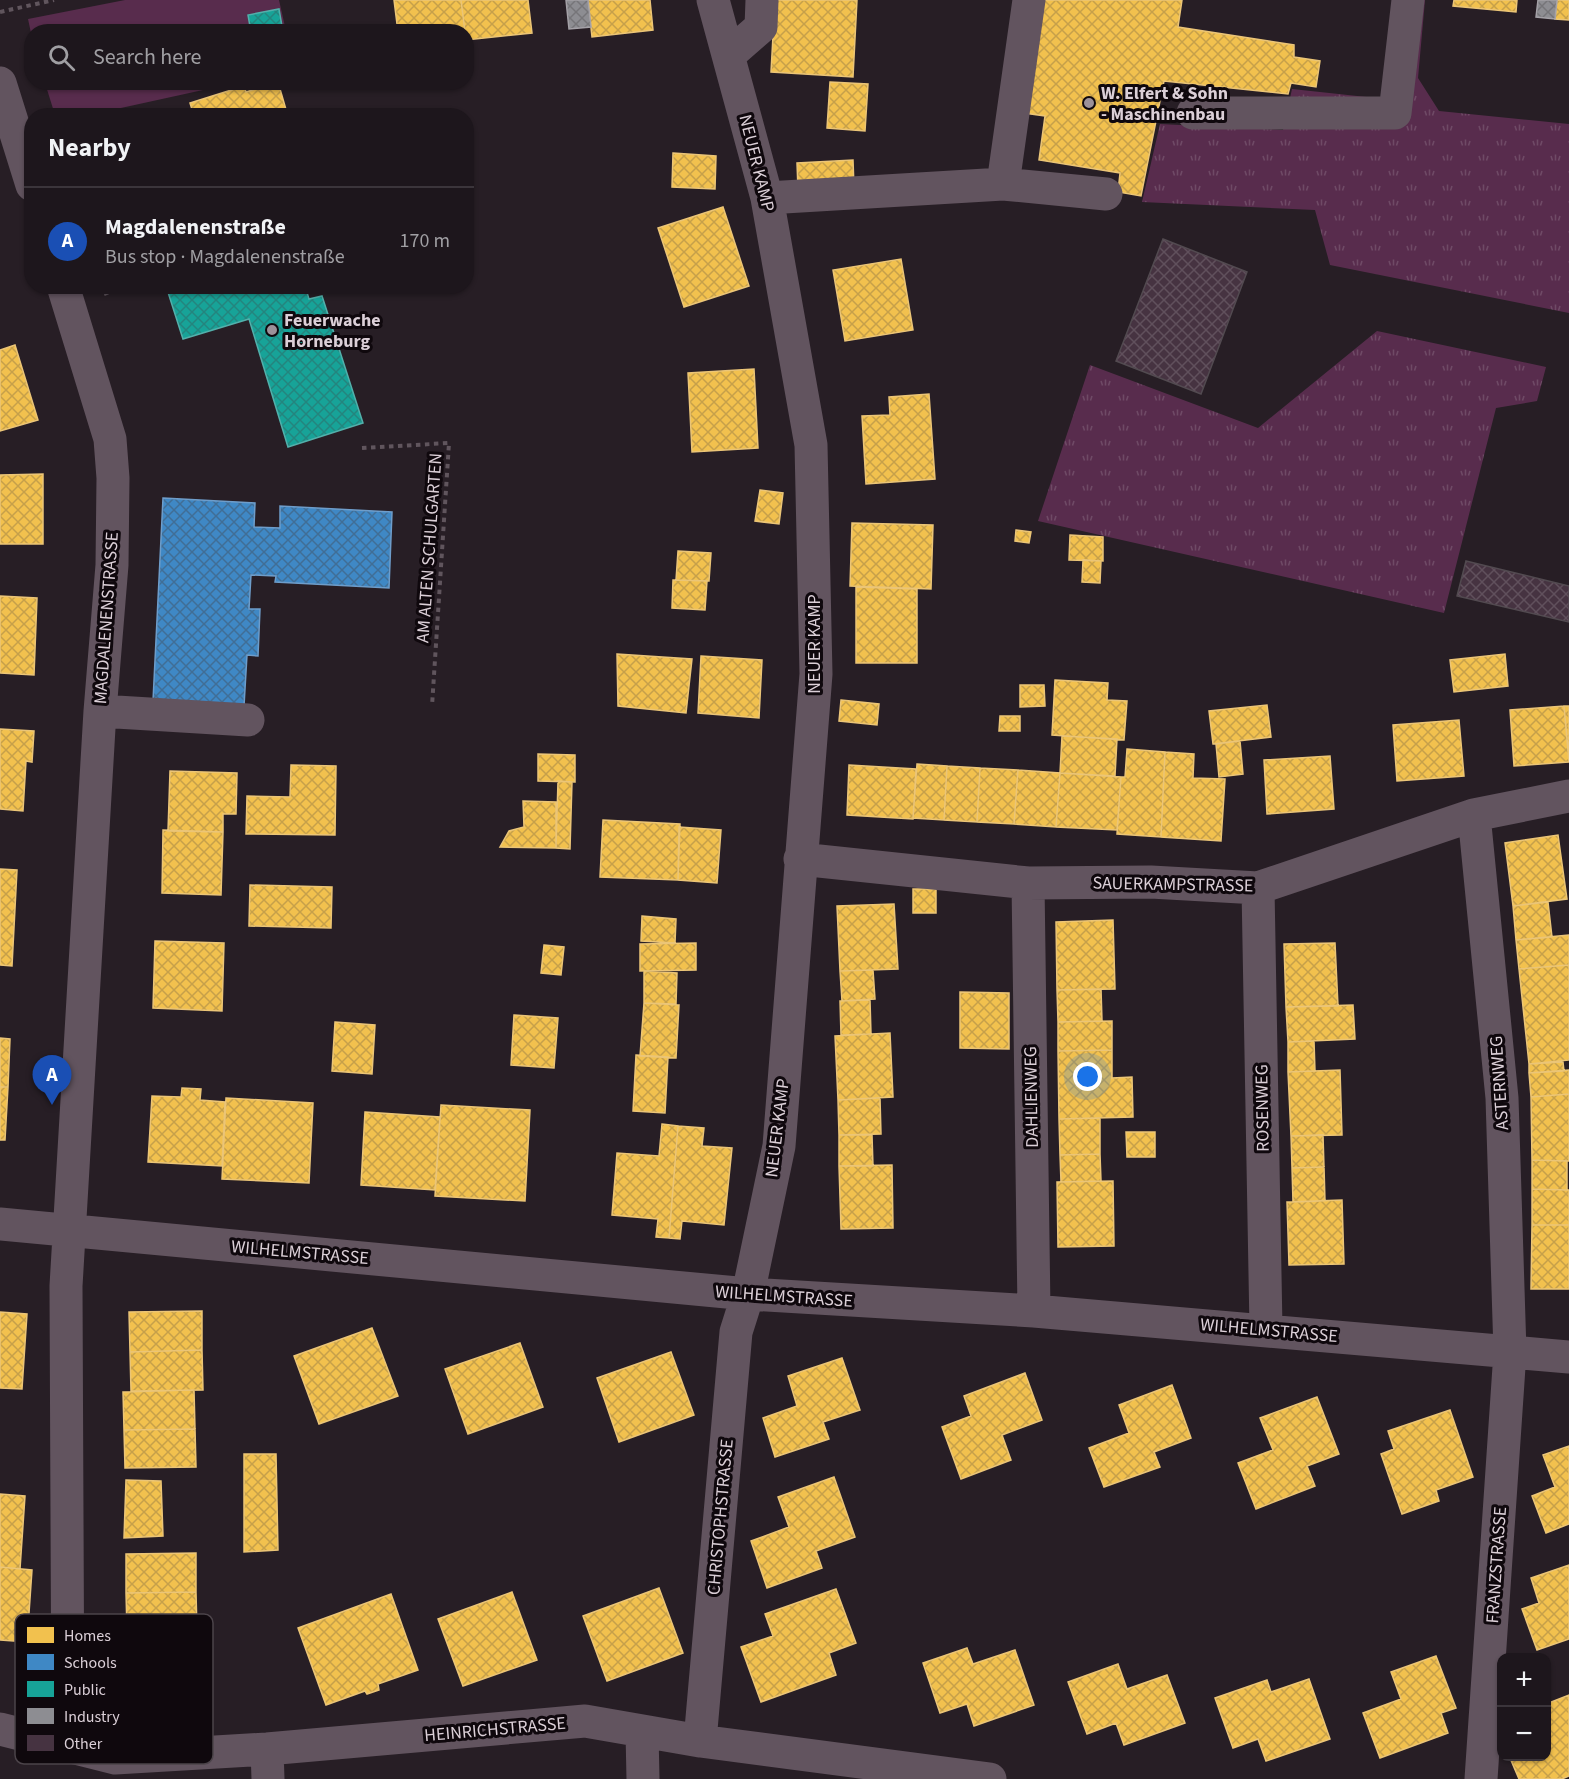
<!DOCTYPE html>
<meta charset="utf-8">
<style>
body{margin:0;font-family:"Source Sans 3",sans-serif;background:#251f25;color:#f1f3f6}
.controls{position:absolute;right:18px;bottom:18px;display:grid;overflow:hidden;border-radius:12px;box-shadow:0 2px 4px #0004}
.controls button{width:54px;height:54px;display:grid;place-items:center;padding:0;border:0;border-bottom:2px solid #3b353b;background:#1d161c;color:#f1f3f6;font:30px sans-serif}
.you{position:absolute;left:1088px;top:1077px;width:21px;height:21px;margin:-15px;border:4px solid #fff;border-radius:50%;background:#1a73e8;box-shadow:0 0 0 9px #1a73e833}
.badge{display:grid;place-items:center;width:39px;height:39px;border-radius:50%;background:#9c9199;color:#fff;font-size:20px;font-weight:700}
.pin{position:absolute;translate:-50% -50px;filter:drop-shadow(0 2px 3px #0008)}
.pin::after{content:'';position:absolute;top:32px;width:21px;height:18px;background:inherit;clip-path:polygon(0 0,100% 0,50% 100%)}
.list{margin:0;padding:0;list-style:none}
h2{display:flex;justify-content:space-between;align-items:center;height:78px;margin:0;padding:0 24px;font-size:26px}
h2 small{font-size:20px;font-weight:400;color:#a09fa3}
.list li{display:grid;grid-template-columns:39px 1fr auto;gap:18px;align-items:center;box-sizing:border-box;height:108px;padding:0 24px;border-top:2px solid #3b353b}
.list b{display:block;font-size:22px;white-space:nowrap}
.list p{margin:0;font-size:20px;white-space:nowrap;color:#a09fa3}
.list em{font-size:20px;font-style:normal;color:#a09fa3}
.icon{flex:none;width:33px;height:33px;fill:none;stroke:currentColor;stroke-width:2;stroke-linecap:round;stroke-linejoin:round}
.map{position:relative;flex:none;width:1569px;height:1779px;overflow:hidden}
.search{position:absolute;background:#1d161c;box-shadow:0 2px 4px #0004;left:24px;top:24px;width:450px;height:66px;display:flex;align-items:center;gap:15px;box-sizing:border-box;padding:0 21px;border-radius:24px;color:#a09fa3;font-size:22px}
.panel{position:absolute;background:#1d161c;box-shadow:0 2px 4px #0004;left:24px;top:108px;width:450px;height:186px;border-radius:24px}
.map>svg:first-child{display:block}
.grass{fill:url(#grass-tufts)}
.park{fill:#582c4d}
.homes{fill:url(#homes-cross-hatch);stroke:#ebc577;stroke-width:1.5}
.schools{fill:url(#schools-cross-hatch);stroke:#6e9dca;stroke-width:1.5}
.public{fill:url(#public-cross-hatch);stroke:#52b0ab;stroke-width:1.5}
.industry{fill:url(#industry-cross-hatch);stroke:#a4a1a7;stroke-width:1.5}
.building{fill:url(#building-cross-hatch);stroke:#524a50;stroke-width:1.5}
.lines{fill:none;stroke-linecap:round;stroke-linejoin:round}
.path{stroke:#60555d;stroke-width:4;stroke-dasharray:4.5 4.5;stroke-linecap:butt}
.minor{stroke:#62545f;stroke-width:33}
.poi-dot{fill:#9c9199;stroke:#0f080d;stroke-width:2}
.labels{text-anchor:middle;stroke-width:6;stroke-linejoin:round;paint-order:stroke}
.poi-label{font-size:18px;font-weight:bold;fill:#dbcfd7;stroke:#0f080d;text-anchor:start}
.street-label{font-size:18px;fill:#dbcfd7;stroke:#0f080d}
.key{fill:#0f080d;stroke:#4c444a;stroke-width:1.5}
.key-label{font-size:16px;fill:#dbcfd7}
</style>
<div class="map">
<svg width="1569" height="1779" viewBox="0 0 1569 1779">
<defs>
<pattern id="grass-tufts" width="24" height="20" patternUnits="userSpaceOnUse" patternTransform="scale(1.5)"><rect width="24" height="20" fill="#582c4d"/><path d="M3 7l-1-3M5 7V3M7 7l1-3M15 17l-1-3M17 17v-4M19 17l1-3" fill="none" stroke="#6f4a66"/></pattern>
<pattern id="homes-cross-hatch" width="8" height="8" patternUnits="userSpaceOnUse" patternTransform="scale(1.5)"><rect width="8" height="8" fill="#f2c14e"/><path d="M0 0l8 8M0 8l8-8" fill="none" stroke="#c6a04a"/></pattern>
<pattern id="schools-cross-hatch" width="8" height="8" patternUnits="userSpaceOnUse" patternTransform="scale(1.5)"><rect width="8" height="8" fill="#3f88c5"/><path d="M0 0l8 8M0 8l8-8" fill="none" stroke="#406e96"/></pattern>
<pattern id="public-cross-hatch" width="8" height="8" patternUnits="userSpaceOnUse" patternTransform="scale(1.5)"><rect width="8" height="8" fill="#17a398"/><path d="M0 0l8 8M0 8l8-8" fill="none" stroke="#24857e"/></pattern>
<pattern id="industry-cross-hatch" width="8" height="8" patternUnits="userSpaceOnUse" patternTransform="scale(1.5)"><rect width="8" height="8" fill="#8d8d92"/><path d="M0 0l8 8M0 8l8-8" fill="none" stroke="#767579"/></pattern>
<pattern id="building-cross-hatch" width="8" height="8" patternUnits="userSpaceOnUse" patternTransform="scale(1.5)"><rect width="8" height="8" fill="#463341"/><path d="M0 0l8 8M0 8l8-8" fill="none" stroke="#60505c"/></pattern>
</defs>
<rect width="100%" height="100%" fill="#271e25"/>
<path class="grass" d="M 1397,0 L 1425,0 L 1418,78 L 1439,111 L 1569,124 L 1569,313 L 1330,265 L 1315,210 L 1142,202 L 1160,124 L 1283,130 L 1292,89 L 1385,99 Z
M 1377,331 L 1546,367 L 1537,401 L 1496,408 L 1444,613 L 1038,521 L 1090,365 L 1258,428 Z"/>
<path class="park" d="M 125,0 L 279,0 L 286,31 L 31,33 L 28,19 Z
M 45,83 L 45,82 L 235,83 L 89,115 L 55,115 Z"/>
<path class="homes" d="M 394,0 L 461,0 L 465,32 L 398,32 Z
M 461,0 L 528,0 L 532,33 L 466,40 Z
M 588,0 L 650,0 L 653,30 L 592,37 Z
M 775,0 L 857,0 L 853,77 L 771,72 Z
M 1034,0 L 1182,0 L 1178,27 L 1294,45 L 1294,57 L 1320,61 L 1316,87 L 1291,83 L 1288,94 L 1164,81 L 1141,196 L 1118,192 L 1120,173 L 1039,160 L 1045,116 L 1017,112 Z
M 1454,0 L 1517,0 L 1516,12 L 1453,6 Z
M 1557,0 L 1569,0 L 1569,20 L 1555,19 Z
M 278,82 L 287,113 L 278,116 L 194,116 L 190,103 L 244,86 L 246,92 Z
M 830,82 L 868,84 L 865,131 L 827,128 Z
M 673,153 L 716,156 L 715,189 L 672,187 Z
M 853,160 L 854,187 L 798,189 L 797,163 Z
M 723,207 L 749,286 L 684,307 L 658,228 Z
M 901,259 L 913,330 L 845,341 L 833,270 Z
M 15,345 L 38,420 L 0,431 L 0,350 Z
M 754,369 L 758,448 L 692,452 L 688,373 Z
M 929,394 L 935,479 L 866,484 L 862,416 L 890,415 L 889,397 Z
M 43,474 L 43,544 L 0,544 L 0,475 Z
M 760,490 L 783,493 L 779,524 L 755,521 Z
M 852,523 L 933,525 L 931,589 L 850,586 Z
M 1016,530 L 1031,532 L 1029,543 L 1015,541 Z
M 1070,535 L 1103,537 L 1103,561 L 1069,560 Z
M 678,551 L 711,553 L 709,581 L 676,580 Z
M 1083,560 L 1101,561 L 1100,583 L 1082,582 Z
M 673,580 L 707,581 L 705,610 L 672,608 Z
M 856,587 L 917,589 L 917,663 L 856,663 Z
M 0,596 L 37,598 L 34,675 L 0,673 Z
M 617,654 L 692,659 L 686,713 L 618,706 Z
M 1505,654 L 1508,686 L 1454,692 L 1450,660 Z
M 701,656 L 762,660 L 759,718 L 698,713 Z
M 1055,680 L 1108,683 L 1107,700 L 1127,701 L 1124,740 L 1052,735 Z
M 1020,685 L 1044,685 L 1045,706 L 1020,707 Z
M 841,700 L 879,704 L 877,725 L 839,721 Z
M 1267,705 L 1271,737 L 1213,744 L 1209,711 Z
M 1564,706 L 1569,706 L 1569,759 Z
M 1564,706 L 1569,762 L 1514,766 L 1510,710 Z
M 1000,716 L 1020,716 L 1020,731 L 999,731 Z
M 1459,720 L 1464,776 L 1397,781 L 1393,725 Z
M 0,729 L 34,731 L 32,762 L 26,761 L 23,811 L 0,809 Z
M 1062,736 L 1117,739 L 1115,776 L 1060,773 Z
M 1240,741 L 1243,774 L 1219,777 L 1216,744 Z
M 1127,749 L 1165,752 L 1161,837 L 1117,834 L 1121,777 L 1125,777 Z
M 1165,752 L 1194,754 L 1193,778 L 1225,779 L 1221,841 L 1161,837 Z
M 538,754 L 575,755 L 575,782 L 538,781 Z
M 1330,756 L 1334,809 L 1267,814 L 1264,760 Z
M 917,764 L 947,766 L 944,820 L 913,818 Z
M 291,765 L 336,766 L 335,835 L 246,834 L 247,796 L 290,797 Z
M 849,765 L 916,769 L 913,819 L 847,815 Z
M 947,766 L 980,768 L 977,822 L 944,820 Z
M 980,768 L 1018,770 L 1014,824 L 977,822 Z
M 1018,770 L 1060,773 L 1056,827 L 1014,824 Z
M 170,771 L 237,773 L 236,814 L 223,814 L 223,832 L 168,831 Z
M 1060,773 L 1121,777 L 1117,830 L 1056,827 Z
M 558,781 L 572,782 L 570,849 L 556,848 Z
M 523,801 L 556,802 L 556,848 L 500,847 L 509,831 L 524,827 Z
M 603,820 L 680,824 L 678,880 L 600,877 Z
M 679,827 L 721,830 L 717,883 L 678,880 Z
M 163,830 L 223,832 L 221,895 L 162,893 Z
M 1558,835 L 1567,899 L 1513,906 L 1505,843 Z
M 0,869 L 17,870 L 12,966 L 0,965 Z
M 250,885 L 332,887 L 331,928 L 249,926 Z
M 913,889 L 936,889 L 936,913 L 913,913 Z
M 1548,902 L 1552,937 L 1516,940 L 1513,906 Z
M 894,904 L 898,969 L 840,971 L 837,906 Z
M 642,916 L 676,919 L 675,943 L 641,941 Z
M 1113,920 L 1115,989 L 1057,990 L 1056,922 Z
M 1569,935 L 1569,965 L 1519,969 L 1516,940 Z
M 155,941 L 224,943 L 222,1011 L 153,1008 Z
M 696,943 L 696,970 L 640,971 L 640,944 Z
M 1335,943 L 1338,1006 L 1286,1007 L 1284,944 Z
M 544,945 L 564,947 L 561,975 L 541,973 Z
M 1569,965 L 1569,1060 L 1529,1064 L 1519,969 Z
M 873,970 L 875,999 L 842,1001 L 840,971 Z
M 644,971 L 677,973 L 676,1004 L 644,1003 Z
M 1101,989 L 1102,1021 L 1058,1022 L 1057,990 Z
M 960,992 L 1009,993 L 1009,1049 L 960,1048 Z
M 870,1000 L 871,1034 L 841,1035 L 840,1001 Z
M 644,1003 L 679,1005 L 676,1058 L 640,1056 Z
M 1353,1005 L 1355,1039 L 1288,1042 L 1286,1007 Z
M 514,1015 L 558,1018 L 554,1068 L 511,1065 Z
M 1112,1021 L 1112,1050 L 1058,1051 L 1058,1022 Z
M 335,1022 L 375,1025 L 372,1074 L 332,1071 Z
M 890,1033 L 893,1097 L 838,1100 L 835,1036 Z
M 0,1038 L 10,1039 L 8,1087 L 0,1087 Z
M 1314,1041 L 1315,1071 L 1288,1072 L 1288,1042 Z
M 1112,1050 L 1112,1078 L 1132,1077 L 1133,1117 L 1059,1119 L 1058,1051 Z
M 636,1055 L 668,1057 L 665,1113 L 633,1111 Z
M 1563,1062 L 1564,1071 L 1529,1073 L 1529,1064 Z
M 1340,1070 L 1342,1135 L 1291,1136 L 1288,1072 Z
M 1569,1070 L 1569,1094 L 1531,1097 L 1529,1073 Z
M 0,1087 L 8,1087 L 5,1140 L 0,1140 Z
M 182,1088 L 201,1089 L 200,1100 L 225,1102 L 222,1166 L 148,1162 L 152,1096 L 181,1097 Z
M 1569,1094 L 1569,1161 L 1532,1160 L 1531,1097 Z
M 226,1098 L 313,1103 L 309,1183 L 222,1179 Z
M 880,1098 L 881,1134 L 839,1135 L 838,1100 Z
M 441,1105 L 530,1110 L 525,1201 L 435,1196 Z
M 365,1112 L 440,1117 L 435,1190 L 361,1185 Z
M 1100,1118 L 1100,1154 L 1060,1155 L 1059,1119 Z
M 662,1124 L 678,1126 L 669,1238 L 656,1237 L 658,1219 L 612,1215 L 617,1153 L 659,1156 Z
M 678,1126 L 704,1128 L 702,1146 L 732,1148 L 724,1225 L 682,1221 L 680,1239 L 669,1238 Z
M 1126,1132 L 1155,1132 L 1155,1157 L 1127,1157 Z
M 839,1135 L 872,1135 L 873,1166 L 839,1166 Z
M 1323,1135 L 1324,1167 L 1292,1168 L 1291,1136 Z
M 1100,1154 L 1101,1181 L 1061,1182 L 1060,1155 Z
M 1532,1160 L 1567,1161 L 1567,1190 L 1532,1189 Z
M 892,1165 L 893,1228 L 841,1229 L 839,1166 Z
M 1324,1167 L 1325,1201 L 1293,1202 L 1292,1168 Z
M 1113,1181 L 1114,1246 L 1058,1247 L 1057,1182 Z
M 1532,1189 L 1569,1190 L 1569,1225 L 1532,1225 Z
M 1342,1200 L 1344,1264 L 1289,1265 L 1287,1202 Z
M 1532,1225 L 1569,1225 L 1569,1289 L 1531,1289 Z
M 202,1311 L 202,1350 L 130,1352 L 129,1312 Z
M 0,1312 L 27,1314 L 22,1389 L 0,1388 Z
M 372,1328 L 398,1396 L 319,1424 L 294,1356 Z
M 520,1343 L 543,1407 L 468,1434 L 445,1369 Z
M 202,1350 L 203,1390 L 131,1391 L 130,1352 Z
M 671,1352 L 694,1415 L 619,1442 L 597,1378 Z
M 842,1358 L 860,1410 L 823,1422 L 829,1439 L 775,1457 L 763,1418 L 797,1406 L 788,1376 Z
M 1025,1373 L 1042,1420 L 1002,1435 L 1011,1460 L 961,1479 L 942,1427 L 971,1416 L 964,1396 Z
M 1172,1385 L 1191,1438 L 1154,1452 L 1160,1467 L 1104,1487 L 1089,1448 L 1129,1433 L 1119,1405 Z
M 194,1390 L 195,1429 L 124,1430 L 123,1392 Z
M 1317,1397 L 1339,1454 L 1307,1466 L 1315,1486 L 1256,1509 L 1238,1463 L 1273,1450 L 1260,1418 Z
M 1450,1410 L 1473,1477 L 1436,1490 L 1439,1501 L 1402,1514 L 1381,1454 L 1394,1449 L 1388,1431 Z
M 195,1429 L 196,1467 L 125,1468 L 124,1430 Z
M 1569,1446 L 1569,1524 L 1546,1533 L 1532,1496 L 1555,1487 L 1543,1455 Z
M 244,1454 L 276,1454 L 278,1550 L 244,1552 Z
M 834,1477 L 855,1537 L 816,1551 L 822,1568 L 767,1588 L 751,1541 L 789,1527 L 778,1497 Z
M 126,1480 L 161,1481 L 163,1536 L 124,1538 Z
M 0,1494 L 25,1496 L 20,1569 L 0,1567 Z
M 196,1553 L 196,1592 L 126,1593 L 126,1554 Z
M 1569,1565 L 1569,1639 L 1537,1650 L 1522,1609 L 1539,1603 L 1531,1578 Z
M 0,1567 L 32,1570 L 27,1642 L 0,1640 Z
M 659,1588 L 683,1653 L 607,1681 L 583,1616 Z
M 836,1589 L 856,1643 L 829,1653 L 836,1675 L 761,1702 L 741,1647 L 773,1636 L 765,1614 Z
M 196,1592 L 197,1631 L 127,1631 L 126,1593 Z
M 512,1592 L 537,1660 L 463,1686 L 438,1619 Z
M 391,1594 L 418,1670 L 378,1684 L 379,1690 L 367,1694 L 365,1691 L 326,1705 L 298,1628 Z
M 967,1648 L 973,1664 L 1015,1650 L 1034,1705 L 974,1726 L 967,1704 L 940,1713 L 923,1663 Z
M 1436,1656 L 1456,1708 L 1441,1713 L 1448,1733 L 1380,1758 L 1363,1713 L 1401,1699 L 1391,1672 Z
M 1118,1664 L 1127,1689 L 1167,1675 L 1185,1723 L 1124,1745 L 1116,1723 L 1087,1734 L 1068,1682 Z
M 1309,1679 L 1330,1739 L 1266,1761 L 1258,1739 L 1233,1748 L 1215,1698 L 1267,1680 L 1271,1692 Z
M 1569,1695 L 1569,1776 L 1562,1779 L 1519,1779 L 1510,1758 L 1546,1756 L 1546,1704 Z"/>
<path class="schools" d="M 163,498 L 255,503 L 254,527 L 280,528 L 280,506 L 392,512 L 389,588 L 275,582 L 276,576 L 251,575 L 249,609 L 260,609 L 258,656 L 247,655 L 244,706 L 153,701 Z"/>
<path class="public" d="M 279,9 L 283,32 L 251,32 L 248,15 Z
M 166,286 L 305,286 L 309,299 L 322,296 L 363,423 L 288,447 L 249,319 L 183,339 Z"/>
<path class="industry" d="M 566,0 L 588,0 L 591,27 L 569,29 Z
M 1538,0 L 1557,0 L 1555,19 L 1536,17 Z"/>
<path class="building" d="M 1163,239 L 1247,272 L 1201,394 L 1116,361 Z
M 1466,561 L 1569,586 L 1569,622 L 1457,596 Z"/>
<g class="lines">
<path class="path" d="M 0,12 L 54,0
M 104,294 L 126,286
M 362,448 L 449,443 L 432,706"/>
<path class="minor" d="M 730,54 L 761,27 L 762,0
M 0,83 L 32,185
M 1193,113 L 1395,113 L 1408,0
M 1003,184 L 1029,0
M 767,198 L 1003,184 L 1106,194
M 63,286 L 110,439 L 113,478 L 112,565 L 100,711 L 66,1286 L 68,1747
M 100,711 L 248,720
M 1474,815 L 1502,1098 L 1510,1352 L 1481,1779
M 800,859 L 1028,883 L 1151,882 L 1258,888 L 1474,815 L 1569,796
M 1028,883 L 1034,1311
M 1258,888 L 1266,1329
M 0,1224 L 748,1294 L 1034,1311 L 1569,1357
M 0,1729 L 115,1758 L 267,1749 L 585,1721 L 700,1741 L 990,1779
M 642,1732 L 643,1779
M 700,1741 L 736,1332 L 748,1294 L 779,1146 L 816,674 L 811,445 L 767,198 L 713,0
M 267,1749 L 268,1779"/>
</g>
<g class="poi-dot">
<circle cx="1089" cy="103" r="6"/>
<circle cx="272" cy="330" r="6"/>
</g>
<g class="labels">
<g class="poi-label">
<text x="1101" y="99">W. Elfert &amp; Sohn<tspan x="1101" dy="21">- Maschinenbau</tspan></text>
<text x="284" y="326">Feuerwache<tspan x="284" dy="21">Horneburg</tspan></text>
</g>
<g class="street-label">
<text transform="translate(757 163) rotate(76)" y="6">NEUER KAMP</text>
<text transform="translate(429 548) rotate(-86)" y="6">AM ALTEN SCHULGARTEN</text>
<text transform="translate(106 618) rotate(-86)" y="6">MAGDALENENSTRASSE</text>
<text transform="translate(814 644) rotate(-90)" y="6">NEUER KAMP</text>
<text transform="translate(1173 884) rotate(1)" y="6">SAUERKAMPSTRASSE</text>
<text transform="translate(1499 1083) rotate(-94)" y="6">ASTERNWEG</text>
<text transform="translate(1031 1097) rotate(-91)" y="6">DAHLIENWEG</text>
<text transform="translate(1262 1108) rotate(-91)" y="6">ROSENWEG</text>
<text transform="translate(777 1128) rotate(-83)" y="6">NEUER KAMP</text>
<text transform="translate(300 1252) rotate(5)" y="6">WILHELMSTRASSE</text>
<text transform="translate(784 1296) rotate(4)" y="6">WILHELMSTRASSE</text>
<text transform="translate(1269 1330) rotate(5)" y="6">WILHELMSTRASSE</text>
<text transform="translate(720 1517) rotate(-85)" y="6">CHRISTOPHSTRASSE</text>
<text transform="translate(1496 1565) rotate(-86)" y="6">FRANZSTRASSE</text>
<text transform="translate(495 1729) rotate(-5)" y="6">HEINRICHSTRASSE</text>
</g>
</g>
<rect x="15" y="1614" width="198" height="150" rx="9" class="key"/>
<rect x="27" y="1627" width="27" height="16" fill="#f2c14e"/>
<rect x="27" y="1654" width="27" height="16" fill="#3f88c5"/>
<rect x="27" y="1681" width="27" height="16" fill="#17a398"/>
<rect x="27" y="1708" width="27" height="16" fill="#8d8d92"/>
<rect x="27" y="1735" width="27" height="16" fill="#463341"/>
<g class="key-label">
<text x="64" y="1641">Homes</text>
<text x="64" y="1668">Schools</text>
<text x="64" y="1695">Public</text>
<text x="64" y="1722">Industry</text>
<text x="64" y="1749">Other</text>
</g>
</svg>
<div class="controls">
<button>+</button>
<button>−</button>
</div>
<div class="you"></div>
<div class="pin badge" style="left:52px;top:1105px;background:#1a4fb4">A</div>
<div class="search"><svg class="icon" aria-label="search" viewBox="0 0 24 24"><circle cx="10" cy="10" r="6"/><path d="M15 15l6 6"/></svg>Search here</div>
<section class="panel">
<h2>Nearby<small></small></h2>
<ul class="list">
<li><span class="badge" style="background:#1a4fb4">A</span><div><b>Magdalenenstraße</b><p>Bus stop · Magdalenenstraße</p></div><em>170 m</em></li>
</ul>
</section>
</div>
